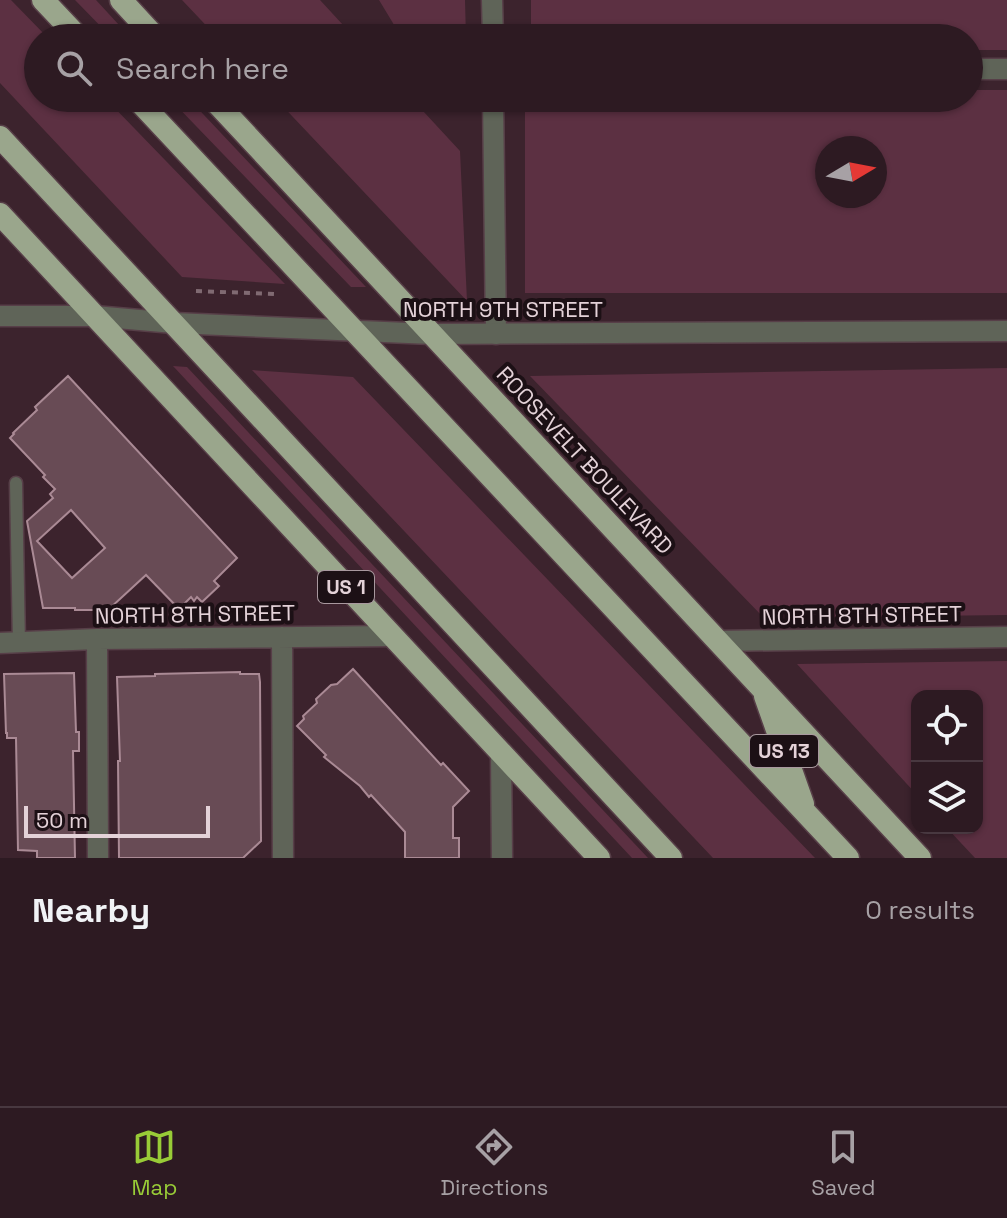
<!DOCTYPE html>
<style>
body{margin:0;font-family:"Space Grotesk",sans-serif;background:#39272f;color:#f1f3f6}
.controls{position:absolute;right:24px;bottom:24px;display:grid;overflow:hidden;border-radius:16px;box-shadow:0 2px 6px #0004}
.controls button{width:72px;height:72px;display:grid;place-items:center;padding:0;border:0;border-bottom:2px solid #483840;background:#2d1a22;color:#f1f3f6;font:40px sans-serif}
.compass{position:absolute;left:815px;top:136px;width:72px;height:72px;border-radius:50%;background:#2d1a22;box-shadow:0 2px 6px #0004;rotate:80deg}
.scale{position:absolute;left:24px;bottom:20px;width:186px;box-sizing:border-box;padding-left:8px;border:4px solid #e4d2d8;border-top:0;font-size:22px;line-height:28px;white-space:nowrap;color:#e4d2d8;-webkit-text-stroke:6px #1c1015;paint-order:stroke}
.list{margin:0;padding:0;list-style:none}
h2{display:flex;justify-content:space-between;align-items:center;height:104px;margin:0;padding:0 32px;font-size:34px}
h2 small{font-size:26px;font-weight:400;color:#a7a1a5}
.icon{flex:none;width:44px;height:44px;fill:none;stroke:currentColor;stroke-width:2;stroke-linecap:round;stroke-linejoin:round}
.map{position:relative;flex:none;width:1007px;height:858px;overflow:hidden}
.search{position:absolute;background:#2d1a22;box-shadow:0 2px 6px #0004;left:24px;right:24px;top:24px;height:88px;display:flex;align-items:center;gap:20px;box-sizing:border-box;padding:0 28px;border-radius:44px;color:#a7a1a5;font-size:30px}
.sheet{height:248px;background:#2d1a22}
nav{display:flex;justify-content:space-around;align-items:center;box-sizing:border-box;height:112px;border-top:2px solid #483840;background:#2d1a22;font-size:22px;color:#a7a1a5}
nav a{display:grid;justify-items:center;gap:4px}
nav .on{color:#98cb37}
.map>svg:first-child{display:block}
.green{fill:#5c3042;fill-rule:evenodd}
.building{fill:#684b55;stroke:#aa8a95;stroke-width:2;fill-rule:evenodd}
.lines{fill:none;stroke-linecap:round;stroke-linejoin:round}
.service-casing{stroke:#573f48;stroke-width:15}
.minor-casing{stroke:#573f48;stroke-width:23}
.tertiary-casing{stroke:#573f48;stroke-width:23}
.trunk-casing{stroke:#573f48;stroke-width:25}
.path{stroke:#806a72;stroke-width:4;stroke-dasharray:6 6;stroke-linecap:butt}
.service{stroke:#5f6458;stroke-width:12}
.minor{stroke:#5f6458;stroke-width:20}
.tertiary{stroke:#5f6458;stroke-width:20}
.trunk{stroke:#9aa68c;stroke-width:22}
.labels{text-anchor:middle;stroke-width:8;stroke-linejoin:round;paint-order:stroke}
.shield{fill:#1c1015;stroke:#a8989e;stroke-width:2}
.shield-label{font-size:20px;font-weight:bold;fill:#e4d2d8}
.street-label{font-size:22px;fill:#e4d2d8;stroke:#1c1015}
</style>
<div class="map">
<svg width="1007" height="858" viewBox="0 0 1007 858">
<rect width="100%" height="100%" fill="#3c232d"/>
<path class="green" d="M 0,0 L 11,0 L 48,38 L 38,38 L 38,98 L 105,98 L 285,284 L 182,277 L 0,83 Z
M 75,0 L 96,0 L 131,38 L 112,38 Z
M 182,0 L 320,0 L 355,38 L 218,38 Z
M 379,0 L 465,0 L 466,38 L 402,38 Z
M 531,0 L 1007,0 L 1007,50 L 969,50 L 969,38 L 531,38 Z
M 969,90 L 1007,90 L 1007,293 L 525,293 L 525,98 L 969,98 ZM 827,148 L 875,148 L 875,196 L 827,196 Z
M 169,98 L 188,98 L 366,287 L 351,287 Z
M 275,98 L 411,98 L 460,151 L 467,301 Z
M 173,366 L 187,367 L 648,858 L 632,858 Z
M 1007,368 L 1007,615 L 764,618 L 530,376 Z
M 252,370 L 353,377 L 815,858 L 713,858 Z
M 1007,661 L 1007,858 L 975,858 L 947,828 L 977,828 L 977,696 L 917,696 L 917,795 L 797,664 Z"/>
<path class="building" d="M 68,376 L 237,558 L 214,581 L 219,586 L 202,602 L 197,597 L 194,601 L 191,597 L 179,609 L 146,575 L 108,610 L 75,610 L 75,608 L 43,608 L 27,521 L 53,498 L 50,494 L 55,489 L 43,477 L 45,475 L 10,438 L 14,434 L 13,433 L 37,410 L 35,407 ZM 71,510 L 105,548 L 72,578 L 37,541 Z
M 353,669 L 441,765 L 443,763 L 469,791 L 453,807 L 453,838 L 459,838 L 459,858 L 405,858 L 405,832 L 371,795 L 369,797 L 360,786 L 324,757 L 326,755 L 297,726 L 304,719 L 303,716 L 317,703 L 316,699 L 331,685 L 337,684 Z
M 240,672 L 240,674 L 259,674 L 260,682 L 261,841 L 243,858 L 119,858 L 118,761 L 120,761 L 117,677 L 155,676 L 155,674 Z
M 74,673 L 76,732 L 79,732 L 79,751 L 73,751 L 75,858 L 37,858 L 37,851 L 18,850 L 16,738 L 7,738 L 7,733 L 6,733 L 4,674 Z"/>
<g class="lines">
<defs>
<path id="service" d="M 16,483 L 19,643"/>
<path id="minor" d="M 492,0 L 493,38
M 969,69 L 1007,69
M 493,98 L 496,334
M 282,637 L 283,858
M 97,639 L 98,858
M 718,641 L 1007,637
M 0,643 L 97,639 L 391,636
M 501,753 L 502,858"/>
<path id="tertiary" d="M 0,316 L 94,316 L 174,323 L 432,334 L 1007,331"/>
<path id="trunk" d="M 43,0 L 79,38
M 121,0 L 156,38
M 136,98 L 848,858
M 212,98 L 920,858
M 0,137 L 671,858
M 0,214 L 599,858
M 765,696 L 803,804"/>
</defs>
<use href="#service" class="service-casing"/>
<use href="#minor" class="minor-casing"/>
<use href="#tertiary" class="tertiary-casing"/>
<use href="#trunk" class="trunk-casing"/>
<path class="path" d="M 196,291 L 276,294"/>
<use href="#service" class="service"/>
<use href="#minor" class="minor"/>
<use href="#tertiary" class="tertiary"/>
<use href="#trunk" class="trunk"/>
</g>
<g class="labels">
<g class="shield">
<rect x="318" y="571" width="56" height="32" rx="6"/>
<rect x="750" y="735" width="68" height="32" rx="6"/>
</g>
<g class="shield-label">
<text x="346" y="594">US 1</text>
<text x="784" y="758">US 13</text>
</g>
<g class="street-label">
<text x="503" y="317">NORTH 9TH STREET</text>
<text transform="translate(585 460) rotate(47)" y="8">ROOSEVELT BOULEVARD</text>
<text transform="translate(195 614) rotate(-1)" y="8">NORTH 8TH STREET</text>
<text transform="translate(862 615) rotate(-1)" y="8">NORTH 8TH STREET</text>
</g>
</g>
</svg>
<div class="controls">
<button><svg class="icon" aria-label="locate" viewBox="0 0 24 24"><circle cx="12" cy="12" r="6"/><path d="M12 2v4M12 18v4M2 12h4M18 12h4"/></svg></button>
<button><svg class="icon" aria-label="layers" viewBox="0 0 24 24"><path d="M12 4l9 5-9 5-9-5zM3 14l9 5 9-5"/></svg></button>
</div>
<svg class="compass" viewBox="-18 -18 36 36"><path d="M0-13l5 13h-10z" fill="#e53935"/><path d="M0 13l5-13h-10z" fill="#a7a1a5"/></svg>
<div class="scale">50 m</div>
<div class="search"><svg class="icon" aria-label="search" viewBox="0 0 24 24"><circle cx="10" cy="10" r="6"/><path d="M15 15l6 6"/></svg>Search here</div>
</div>
<section class="sheet">
<h2>Nearby<small>0 results</small></h2>
<ul class="list">
</ul>
</section>
<nav>
<a class="on"><svg class="icon" aria-label="map" viewBox="0 0 24 24"><path d="M3 6l6-2 6 2 6-2v14l-6 2-6-2-6 2zM9 4v14M15 6v14"/></svg>Map</a>
<a><svg class="icon" aria-label="directions" viewBox="0 0 24 24"><path d="M12 3l9 9-9 9-9-9zM9 14v-3h6M13 9l2 2-2 2"/></svg>Directions</a>
<a><svg class="icon" aria-label="saved" viewBox="0 0 24 24"><path d="M7 4h10v16l-5-4-5 4z"/></svg>Saved</a>
</nav>
